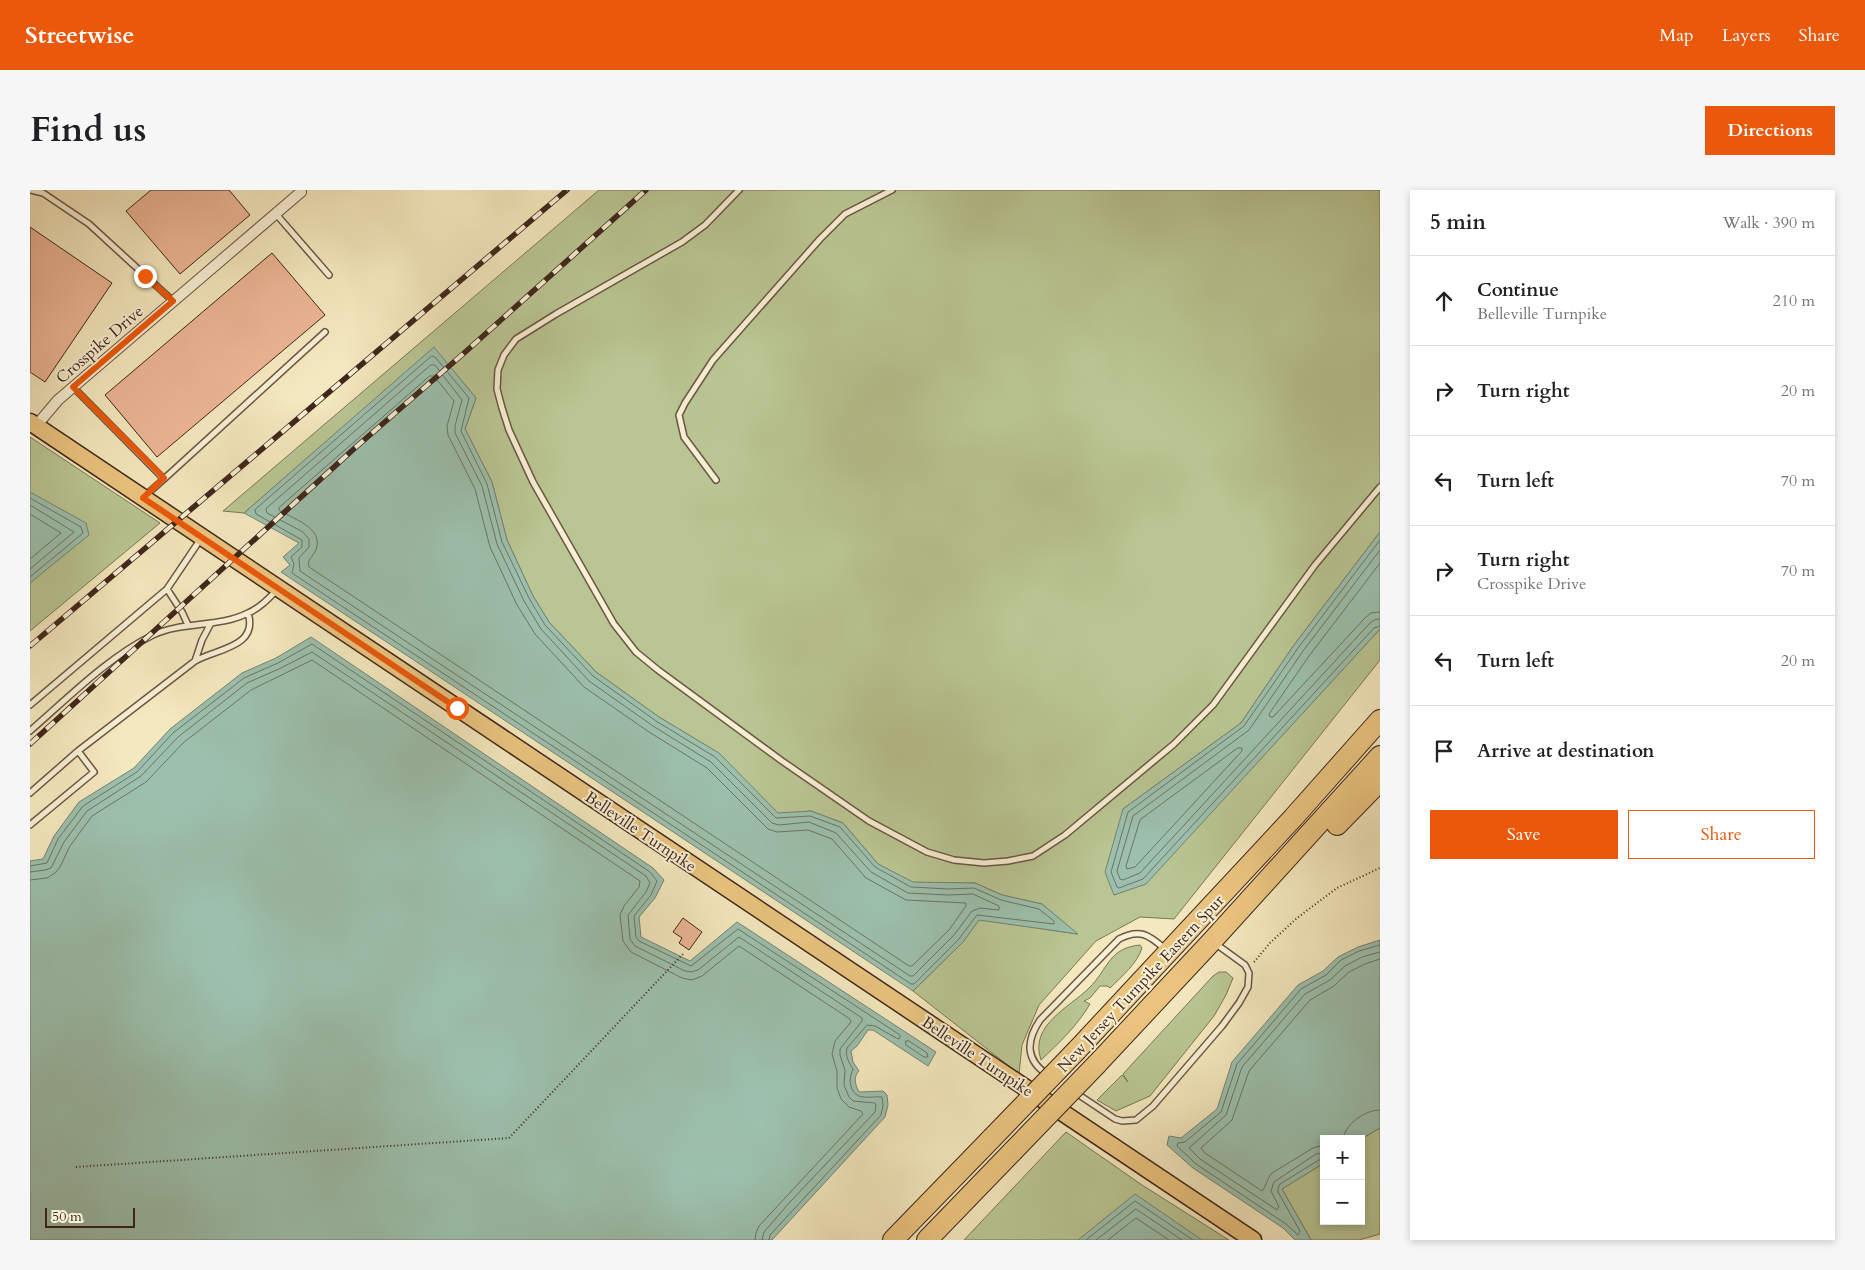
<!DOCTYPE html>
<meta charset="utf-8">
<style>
body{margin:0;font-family:Cardo,serif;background:#f6f6f6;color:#202124}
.controls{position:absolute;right:15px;bottom:15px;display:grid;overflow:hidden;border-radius:0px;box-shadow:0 2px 8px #0003}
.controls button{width:45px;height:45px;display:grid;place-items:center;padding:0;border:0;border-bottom:1px solid #e0e0e0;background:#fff;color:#202124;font:25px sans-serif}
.scale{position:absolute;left:15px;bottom:12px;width:90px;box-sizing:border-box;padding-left:5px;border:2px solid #3f261b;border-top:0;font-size:14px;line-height:18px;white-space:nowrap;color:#3f261b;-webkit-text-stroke:4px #f8f0d5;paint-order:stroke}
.stop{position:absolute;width:15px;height:15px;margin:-11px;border:4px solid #ea580c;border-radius:50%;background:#fff}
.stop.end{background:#ea580c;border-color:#fff;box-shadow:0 1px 5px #0008}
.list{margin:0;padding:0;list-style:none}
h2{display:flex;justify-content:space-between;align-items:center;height:65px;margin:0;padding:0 20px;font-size:21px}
h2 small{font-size:16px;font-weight:400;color:#757577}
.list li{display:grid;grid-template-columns:32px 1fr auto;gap:15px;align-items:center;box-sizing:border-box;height:90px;padding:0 20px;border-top:1px solid #e0e0e0}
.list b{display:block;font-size:19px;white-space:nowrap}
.list p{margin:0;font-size:16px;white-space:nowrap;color:#757577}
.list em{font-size:16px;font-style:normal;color:#757577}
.actions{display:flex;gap:10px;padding:15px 20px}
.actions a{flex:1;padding:11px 0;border:1px solid #ea580c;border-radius:0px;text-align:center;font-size:18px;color:#ea580c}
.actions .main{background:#ea580c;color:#fff}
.icon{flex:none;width:28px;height:28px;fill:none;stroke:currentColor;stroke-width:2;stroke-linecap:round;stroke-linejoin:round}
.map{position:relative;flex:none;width:1350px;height:1050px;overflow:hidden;border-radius:0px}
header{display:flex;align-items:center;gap:30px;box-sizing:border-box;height:70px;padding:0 25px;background:#ea580c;color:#fff}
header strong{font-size:24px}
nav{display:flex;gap:28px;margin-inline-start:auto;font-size:18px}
.intro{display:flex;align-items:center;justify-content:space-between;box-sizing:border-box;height:120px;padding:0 30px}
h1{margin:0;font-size:35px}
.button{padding:12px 22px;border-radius:0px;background:#ea580c;color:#fff;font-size:18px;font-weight:700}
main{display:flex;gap:30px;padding:0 30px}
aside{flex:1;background:#fff;border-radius:0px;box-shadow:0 2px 8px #0003}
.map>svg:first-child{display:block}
.green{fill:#b9c693;stroke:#7c7657}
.water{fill:#9cc0ad;stroke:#778273}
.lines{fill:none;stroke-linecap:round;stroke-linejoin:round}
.shore{stroke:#6e7364;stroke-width:1}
.building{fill:#ecb595;stroke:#3f261b}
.lane-casing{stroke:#6c5644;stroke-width:8}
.street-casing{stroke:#6c5644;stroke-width:12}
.primary-casing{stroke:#3f261b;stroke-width:19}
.highway-casing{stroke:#3f261b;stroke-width:22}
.path{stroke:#3f261b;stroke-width:2;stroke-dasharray:1 2.5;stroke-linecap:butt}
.lane{stroke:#f8f0d5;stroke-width:5}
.street{stroke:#f8f0d5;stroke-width:10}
.primary{stroke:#eac47f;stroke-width:16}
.highway{stroke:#eac47f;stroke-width:20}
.rail-casing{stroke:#3f261b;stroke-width:5.5}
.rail{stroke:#f8f0d5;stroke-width:4;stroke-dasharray:11;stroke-linecap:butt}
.highway-bridge-casing{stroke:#3f261b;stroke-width:22;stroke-linecap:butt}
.highway-bridge{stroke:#eac47f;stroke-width:20}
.route{stroke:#ea580c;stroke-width:6}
.labels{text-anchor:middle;stroke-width:4;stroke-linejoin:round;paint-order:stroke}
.street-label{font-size:16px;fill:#3f261b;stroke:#f8f0d5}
</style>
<header>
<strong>Streetwise</strong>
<nav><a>Map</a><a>Layers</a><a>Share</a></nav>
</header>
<div class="intro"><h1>Find us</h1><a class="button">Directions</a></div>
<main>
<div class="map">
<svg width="1350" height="1050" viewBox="0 0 1350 1050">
<rect width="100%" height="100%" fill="#f4e8be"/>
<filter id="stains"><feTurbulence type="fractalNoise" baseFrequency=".004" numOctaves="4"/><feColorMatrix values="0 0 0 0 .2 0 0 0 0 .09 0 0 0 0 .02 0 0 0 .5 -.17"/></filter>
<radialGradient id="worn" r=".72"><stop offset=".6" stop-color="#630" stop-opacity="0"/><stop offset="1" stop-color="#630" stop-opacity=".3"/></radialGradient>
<path class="green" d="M 569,0 L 1350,0 L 1350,342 L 1264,455 L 1211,533 L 1093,619 L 1084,705 L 1116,693 L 1350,439 L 1350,470 L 1144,729 L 1110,727 L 1066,751 L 1009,815 L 992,855 L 989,884 L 883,801 L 933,752 L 949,729 L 1047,744 L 1012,714 L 972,705 L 945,693 L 883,693 L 848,674 L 813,633 L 781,621 L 748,624 L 688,563 L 629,527 L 566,482 L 519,432 L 503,406 L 477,350 L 462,292 L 435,239 L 446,208 L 404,158 L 214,323 L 193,321 Z
M 0,247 L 130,333 L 0,441 Z
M 1110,755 L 1112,758 C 1107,774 1092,786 1080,798 L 1077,796 L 1070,796 L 1060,808 L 1054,811 L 1060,814 C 1047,836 1029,853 1011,870 C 999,835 1039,818 1059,798 C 1078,780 1078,758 1110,755 Z
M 1189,782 L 1196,782 L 1203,788 L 1196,805 L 1184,826 L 1120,906 L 1086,921 L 1067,910 L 1092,885 L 1098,892 L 1093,884 L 1183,786 Z
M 1350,938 L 1350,1044 L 1329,1050 L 1281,1050 L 1252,999 L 1294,973 L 1294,1031 L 1331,1031 L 1331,949 Z
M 1036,942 L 1112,995 L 1199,1050 L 934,1050 Z"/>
<path class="water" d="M 404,157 L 446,208 L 435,239 L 462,292 L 477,350 L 503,406 L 519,432 L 566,482 L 629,527 L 689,563 L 748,623 L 781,621 L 813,633 L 848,674 L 883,692 L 945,693 L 972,705 L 1012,714 L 1048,744 L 949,730 L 933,752 L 883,801 L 251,382 L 260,375 L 253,367 L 269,353 L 214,323 Z
M 0,302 L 56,333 L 59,345 L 0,393 Z
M 1350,342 L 1350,439 L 1116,694 L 1084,705 L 1075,682 L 1093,619 L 1211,533 L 1264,455 Z
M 281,447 L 623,678 L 634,690 L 625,708 L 609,727 L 611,747 L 660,771 L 707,732 L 906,862 L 898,876 L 843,840 L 838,840 L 827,856 L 821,861 L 823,872 L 829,881 C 823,887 825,894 829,902 L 853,901 L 857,905 L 858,915 L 855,927 L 742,1050 L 0,1050 L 0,671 L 13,669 L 24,646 L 49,612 L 104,578 L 140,539 L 212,483 L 246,468 Z
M 1350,750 L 1350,938 L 1331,949 L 1294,949 L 1294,973 L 1252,999 L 1281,1050 L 1265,1050 L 1253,1038 L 1163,978 L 1137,955 L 1139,946 L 1151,948 L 1187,919 L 1202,872 L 1268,795 L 1293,781 L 1308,767 L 1328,757 Z
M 1105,1004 L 1172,1050 L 1048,1050 Z"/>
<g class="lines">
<path class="shore" d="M 402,166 L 405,167 L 439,208 L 431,241 L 457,294 L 472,352 L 499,408 L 515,435 L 563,486 L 626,531 L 685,567 L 746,628 L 780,626 L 810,637 L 845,677 L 881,697 L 918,699 L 944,698 L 971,710 L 1009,719 L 1024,731 L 1024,734 L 947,725 L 929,749 L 884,794 L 881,794 L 262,383 L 264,374 L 261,367 L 272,357 L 272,350 L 226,324 L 225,320 Z
M 401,175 L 405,175 L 432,210 L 425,236 L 425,243 L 452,296 L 467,354 L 494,411 L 511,439 L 559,491 L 623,536 L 681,572 L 742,633 L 749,635 L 779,632 L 806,643 L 841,682 L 878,703 L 918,705 L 943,704 L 969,716 L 969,720 L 950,718 L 942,721 L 924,745 L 883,786 L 880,786 L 270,381 L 269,368 L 279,357 L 279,349 L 273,342 L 237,323 L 236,319 Z
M 400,186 L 404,186 L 424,211 L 417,236 L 418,245 L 445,299 L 460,357 L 487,415 L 505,444 L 554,497 L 619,542 L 677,578 L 738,639 L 747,642 L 778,640 L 802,649 L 836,688 L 876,710 L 936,713 L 936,716 L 919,740 L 882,776 L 879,776 L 279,377 C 277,369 282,368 286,360 C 294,338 264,329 250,321 L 249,318 Z
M 0,308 L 51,337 L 53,343 L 0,387
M 0,315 L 44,342 L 0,379
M 0,324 L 31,343 L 0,369
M 1350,350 L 1268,458 L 1214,536 L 1098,622 L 1081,682 L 1087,697 L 1089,698 L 1113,689 L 1344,438 L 1350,436
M 1350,360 L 1273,461 L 1219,540 L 1103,626 L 1087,681 L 1090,689 L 1093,690 L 1110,683 L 1340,433 L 1344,430 L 1350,429
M 1350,373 L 1279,466 L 1239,524 L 1240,527 L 1243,527 L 1335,428 L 1341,423 L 1350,422
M 1208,558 L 1212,558 L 1212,561 L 1105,677 L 1097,679 L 1096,676 L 1110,630 Z
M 0,676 L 17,673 L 28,649 L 53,616 L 107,582 L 143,543 L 214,488 L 248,473 L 282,454 L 620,682 L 627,691 L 621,705 L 604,726 L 606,747 L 609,751 L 661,776 L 708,739 L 870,845 L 870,848 L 868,849 L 845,836 L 837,835 L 817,858 C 815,866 819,873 823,879 C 820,886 819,892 822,899 C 827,911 841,906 852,907 L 853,915 L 851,925 L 740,1045 L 739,1050
M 0,682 L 15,680 L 21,678 L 34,652 L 57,621 L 111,586 L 148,547 L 217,493 L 251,478 L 282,462 L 616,686 L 620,693 L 616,702 L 598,725 L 600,749 L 605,756 L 655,781 L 661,782 L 668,780 L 709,747 L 832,828 L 832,831 L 810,859 L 810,865 L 815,880 L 814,895 L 819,907 L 823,911 L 845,913 L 846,915 L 845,922 L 760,1012 L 734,1042 L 732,1050
M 0,690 L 17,688 L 25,683 L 30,677 L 40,656 L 62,626 L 116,592 L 153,553 L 221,500 L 282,470 L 610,691 L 609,697 L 594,716 L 590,725 L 593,751 L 601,762 L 652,788 L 662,790 L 672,786 L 709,756 L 820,829 L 821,832 L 805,851 L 802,864 L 807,881 L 807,898 L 811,909 L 819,917 L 831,921 L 833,924 L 729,1036 L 726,1043 L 725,1050
M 876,851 L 879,851 L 897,863 L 898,867 L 894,867 L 876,855 Z
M 1313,949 C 1315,934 1335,920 1350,920
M 1294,955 L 1283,958 L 1242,983 C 1237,988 1236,997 1232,1001 L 1175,963 L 1171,958 L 1202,930 L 1219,881 L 1280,810 L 1304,796 L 1319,782 L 1335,774 L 1350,769
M 1294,963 L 1286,964 L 1244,992 L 1241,1001 L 1249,1017 L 1247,1020 L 1170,969 L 1159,958 L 1196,925 L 1212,877 L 1275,804 L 1300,790 L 1315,776 L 1332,767 L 1350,762
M 1294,969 L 1289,970 L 1250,994 L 1248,998 L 1248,1002 L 1270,1041 L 1268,1045 L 1256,1034 L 1166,974 L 1147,956 L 1148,953 L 1155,952 L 1191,922 L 1207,874 L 1271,799 L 1296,785 L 1311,770 L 1329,761 L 1350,755
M 1056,1050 L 1105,1011 L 1163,1050
M 1066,1050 L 1106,1019 L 1152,1050
M 1078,1050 L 1106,1028 L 1139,1050"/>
</g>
<path class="building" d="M 121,0 L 199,0 L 220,25 L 150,84 L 96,21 Z
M 0,37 L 82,93 L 15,192 L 0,182 Z
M 242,63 L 295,125 L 127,267 L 75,205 Z
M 653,728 L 672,742 L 659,760 L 649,753 L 652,748 L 643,742 Z"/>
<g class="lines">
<defs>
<path id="lane" d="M 1,0 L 13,3 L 59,34 L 143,111
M 709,0 L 675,35 L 652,52 L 526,124 L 486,149 L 474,165 L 468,180 L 467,199 L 472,218 L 479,240 L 503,292 L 584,434 L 606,462 L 628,480 L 752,571 L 839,631 L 897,662 L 924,670 L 954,673 L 978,671 L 1003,666 L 1035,645 L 1144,554 L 1183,515 L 1285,375 L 1350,297
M 246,24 L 299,85
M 43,197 L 134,289 L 295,142
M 686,290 L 654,247 L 649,225 L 655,213 L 683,170 L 790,49 L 815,24 L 862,0
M 116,305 L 134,289
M 137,399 L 152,422 L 158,435
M 165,471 C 186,459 229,457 218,423
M 0,515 L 137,399 L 170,350
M 0,541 C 37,509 78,467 123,445 C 153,431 188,438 218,423 C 230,418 239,408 248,399
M 0,603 L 48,561 L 165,471 L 172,450 L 181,433
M 0,635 L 64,582 L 48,561
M 1018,885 C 995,870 996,851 1010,830 L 1089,749 C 1110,738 1119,745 1135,759
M 1046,903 L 1085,929 L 1092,931 L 1106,930 L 1123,916 L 1192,836 L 1209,813 L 1218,797 L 1219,783 L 1215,775 L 1186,754"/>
<path id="street" d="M 6,236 L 28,210 L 271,2"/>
<path id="primary" d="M 0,232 L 1223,1050"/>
<path id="highway" d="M 1307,635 L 1350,591
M 1047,860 L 1263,628 L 1350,530
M 1067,874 L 1182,751 L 1350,566
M 863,1050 L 962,948
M 897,1050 L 983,961"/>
</defs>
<use href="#lane" class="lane-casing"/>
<use href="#street" class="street-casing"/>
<use href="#primary" class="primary-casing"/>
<use href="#highway" class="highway-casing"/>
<path class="path" d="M 1224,772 L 1240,753 L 1267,728 L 1307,698 L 1350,678
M 46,977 L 479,948 L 653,764"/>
<use href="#lane" class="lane"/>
<use href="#street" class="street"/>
<use href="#primary" class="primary"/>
<use href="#highway" class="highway"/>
<defs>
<path id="rail" d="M 0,456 L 537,0
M 0,554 L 326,257 L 433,164 L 616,0"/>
</defs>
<use href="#rail" class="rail-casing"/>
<use href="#rail" class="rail"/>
<defs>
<path id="highway-bridge" d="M 962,948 L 1047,860
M 983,961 L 1067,874"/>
</defs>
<use href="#highway-bridge" class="highway-bridge-casing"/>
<use href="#highway-bridge" class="highway-bridge"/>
</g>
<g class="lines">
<path class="route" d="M 115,86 L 143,111 L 43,197 L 134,288 L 113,308 L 427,518"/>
</g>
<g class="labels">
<g class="street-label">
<text transform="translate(69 154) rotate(-41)" y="6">Crosspike Drive</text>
<text transform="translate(611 641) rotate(34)" y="6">Belleville Turnpike</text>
<text transform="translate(1110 793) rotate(-47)" y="6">New Jersey Turnpike Eastern Spur</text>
<text transform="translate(948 866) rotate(34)" y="6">Belleville Turnpike</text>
</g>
</g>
<rect width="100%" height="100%" filter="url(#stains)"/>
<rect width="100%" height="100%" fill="url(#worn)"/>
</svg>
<div class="controls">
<button>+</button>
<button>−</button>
</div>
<div class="scale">50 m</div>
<div class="stop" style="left:427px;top:518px"></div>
<div class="stop end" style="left:115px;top:86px"></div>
</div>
<aside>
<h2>5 min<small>Walk · 390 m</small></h2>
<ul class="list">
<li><svg class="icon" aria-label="ahead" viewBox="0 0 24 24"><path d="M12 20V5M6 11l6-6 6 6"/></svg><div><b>Continue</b><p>Belleville Turnpike</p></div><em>210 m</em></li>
<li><svg class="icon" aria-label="right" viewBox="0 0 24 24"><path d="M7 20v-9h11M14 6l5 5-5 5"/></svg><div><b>Turn right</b></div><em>20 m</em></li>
<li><svg class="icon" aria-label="left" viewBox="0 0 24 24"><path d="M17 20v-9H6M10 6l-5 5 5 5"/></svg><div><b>Turn left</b></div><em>70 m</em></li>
<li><svg class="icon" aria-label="right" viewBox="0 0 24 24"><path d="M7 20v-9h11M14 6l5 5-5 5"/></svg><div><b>Turn right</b><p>Crosspike Drive</p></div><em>70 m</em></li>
<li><svg class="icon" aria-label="left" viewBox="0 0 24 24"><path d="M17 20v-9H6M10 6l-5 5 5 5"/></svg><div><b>Turn left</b></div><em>20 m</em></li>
<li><svg class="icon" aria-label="arrive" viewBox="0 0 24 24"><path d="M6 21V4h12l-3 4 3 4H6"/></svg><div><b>Arrive at destination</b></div></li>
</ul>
<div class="actions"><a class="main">Save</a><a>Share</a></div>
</aside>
</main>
